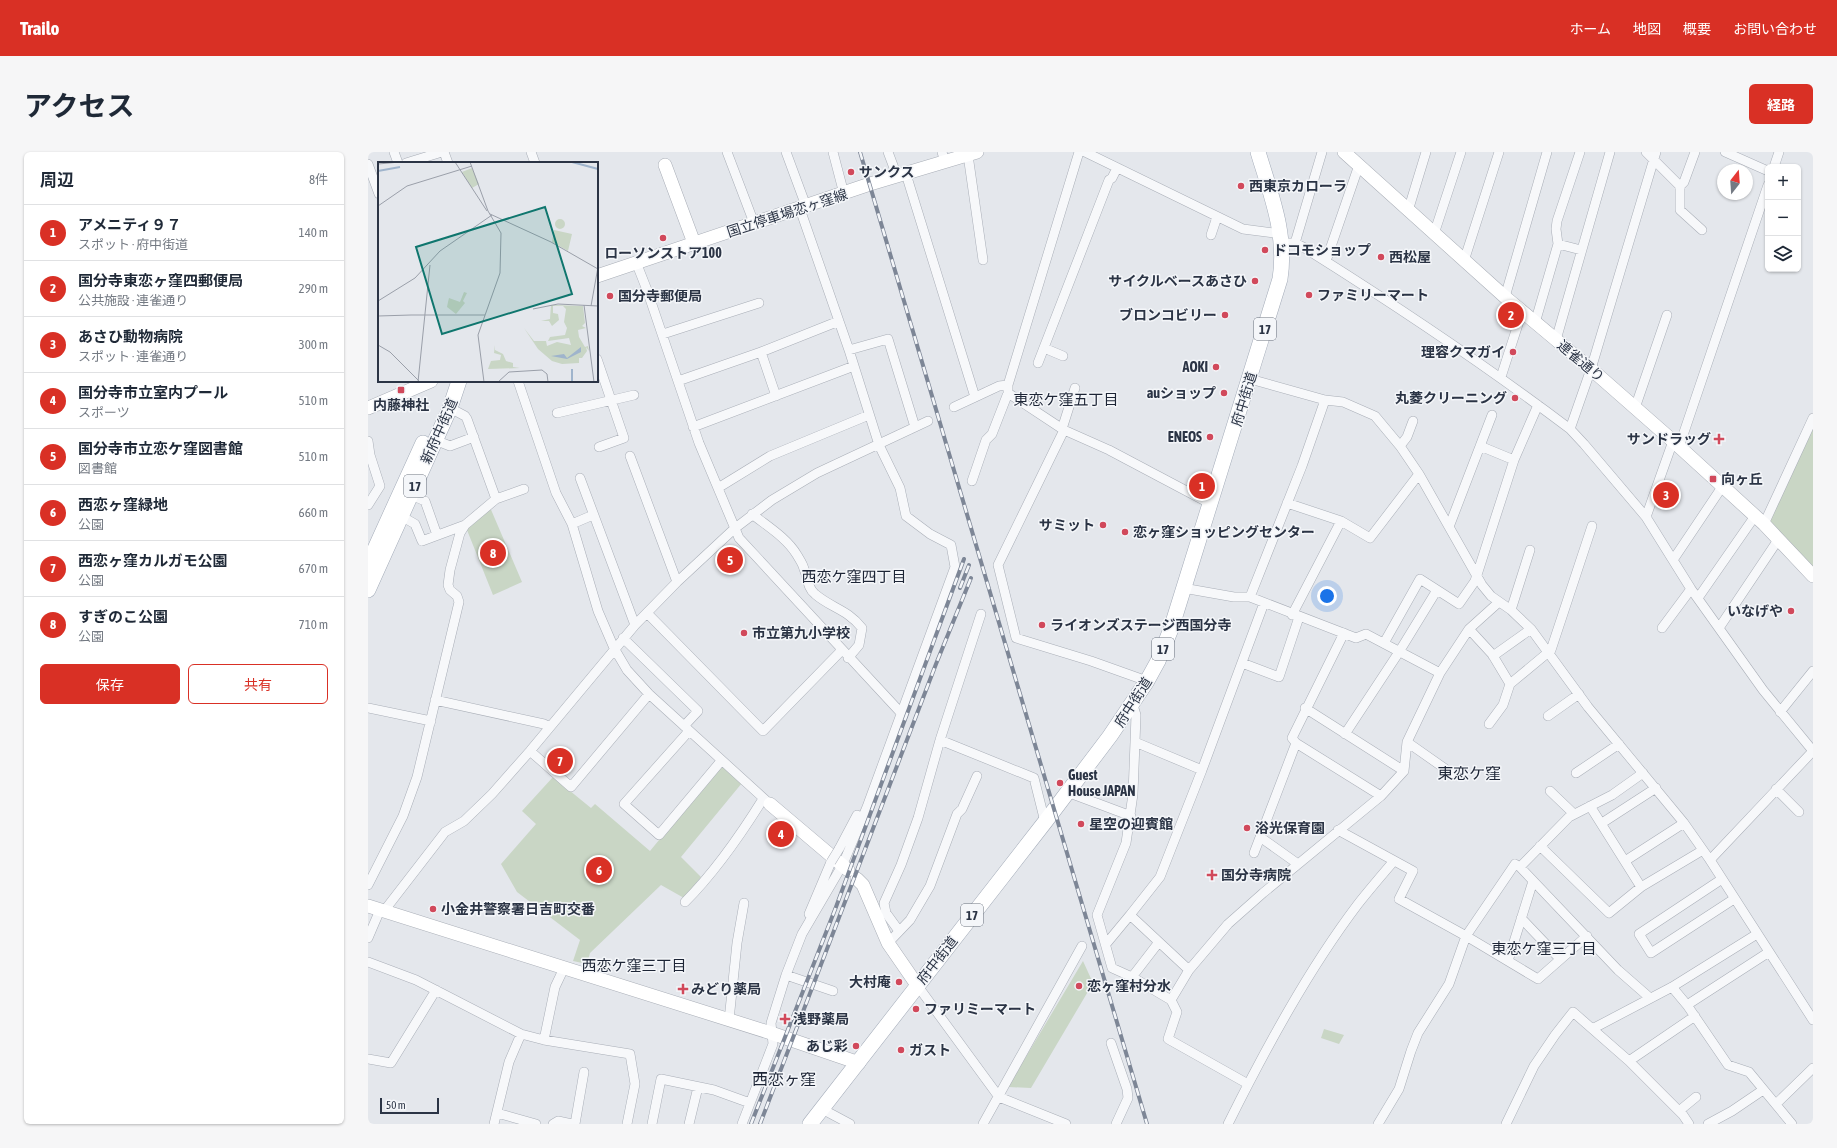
<!DOCTYPE html>
<html lang="ja">
<meta charset="utf-8">
<style>
body{margin:0;font-family:"Asap Condensed","Noto Sans JP",sans-serif;background:#f6f6f7;color:#1f2937}
.controls{position:absolute;right:12px;top:12px;display:grid;overflow:hidden;border-radius:6px;box-shadow:0 1px 3px #0004}
.controls button{width:36px;height:36px;display:grid;place-items:center;padding:0;border:0;border-bottom:1px solid #e0e1e3;background:#fff;color:#1f2937;font:20px sans-serif}
.compass{position:absolute;left:1349px;top:12px;width:36px;height:36px;border-radius:50%;background:#fff;box-shadow:0 1px 3px #0004;rotate:17deg}
.scale{position:absolute;left:12px;bottom:10px;width:59px;box-sizing:border-box;padding-left:4px;border:2px solid #2b3445;border-top:0;font-size:11px;line-height:14px;white-space:nowrap;color:#2b3445;-webkit-text-stroke:3px #f4f6f9;paint-order:stroke}
.you{position:absolute;left:959px;top:444px;width:14px;height:14px;margin:-10px;border:3px solid #fff;border-radius:50%;background:#1a73e8;box-shadow:0 0 0 6px #1a73e833}
.badge{display:grid;place-items:center;width:26px;height:26px;border-radius:50%;background:#d93025;color:#fff;font-size:13px;font-weight:700}
.pin{position:absolute;translate:-50% -50%;border:2px solid #fff;box-shadow:0 1px 4px #0006}
.list{margin:0;padding:0;list-style:none}
h2{display:flex;justify-content:space-between;align-items:center;height:52px;margin:0;padding:0 16px;font-size:17px}
h2 small{font-size:13px;font-weight:400;color:#747a83}
.list li{display:grid;grid-template-columns:26px 1fr auto;gap:12px;align-items:center;box-sizing:border-box;height:56px;padding:0 16px;border-top:1px solid #e0e1e3}
.list b{display:block;font-size:15px;white-space:nowrap}
.list p{margin:0;font-size:13px;white-space:nowrap;color:#747a83}
.list em{font-size:13px;font-style:normal;color:#747a83}
.actions{display:flex;gap:8px;padding:12px 16px}
.actions a{flex:1;padding:9px 0;border:1px solid #d93025;border-radius:6px;text-align:center;font-size:14px;color:#d93025}
.actions .main{background:#d93025;color:#fff}
.icon{flex:none;width:22px;height:22px;fill:none;stroke:currentColor;stroke-width:2;stroke-linecap:round;stroke-linejoin:round}
.map{position:relative;flex:none;width:1445px;height:972px;overflow:hidden;border-radius:6px}
header{display:flex;align-items:center;gap:24px;box-sizing:border-box;height:56px;padding:0 20px;background:#d93025;color:#fff}
header strong{font-size:19px}
nav{display:flex;gap:22px;margin-inline-start:auto;font-size:14px}
.intro{display:flex;align-items:center;justify-content:space-between;box-sizing:border-box;height:96px;padding:0 24px}
h1{margin:0;font-size:28px}
.button{padding:10px 18px;border-radius:6px;background:#d93025;color:#fff;font-size:14px;font-weight:700}
main{display:flex;gap:24px;padding:0 24px}
aside{flex:1;background:#fff;border-radius:6px;box-shadow:0 1px 3px #0004}
.map>svg:first-child{display:block}
.green{fill:#c9d6c5}
.lines{fill:none;stroke-linecap:round;stroke-linejoin:round}
.street-casing{stroke:#a9aeb7;stroke-width:10}
.secondary-casing{stroke:#a9aeb7;stroke-width:14}
.primary-casing{stroke:#a3abb8;stroke-width:16}
.street{stroke:#f7f8fa;stroke-width:9}
.secondary{stroke:#fff;stroke-width:13}
.primary{stroke:#fff;stroke-width:15}
.rail-casing{stroke:#7d8696;stroke-width:4}
.rail{stroke:#f4f6f9;stroke-width:2.5;stroke-dasharray:8;stroke-linecap:butt}
.street-bridge-casing{stroke:#a9aeb7;stroke-width:10;stroke-linecap:butt}
.street-bridge{stroke:#f7f8fa;stroke-width:9}
.poi-dot{fill:#d1495b;stroke:#f4f6f9;stroke-width:1.5}
.labels{text-anchor:middle;stroke-width:3;stroke-linejoin:round;paint-order:stroke}
.shield{fill:#f4f6f9;stroke:#676e7b;stroke-width:1}
.shield-label{font-size:13px;font-weight:bold;fill:#2b3445}
.poi-label{font-size:14px;font-weight:bold;fill:#2b3445;stroke:#f4f6f9;text-anchor:start}
.street-label{font-size:14px;fill:#2b3445;stroke:#f4f6f9}
.neighbourhood-label{font-size:15px;fill:#1d2536;stroke:#f4f6f9}
.quarter-label{font-size:16px;fill:#1d2536;stroke:#f4f6f9}
.inset-river{fill:none;stroke:#9fb4cc;stroke-width:2}
.inset-road{fill:none;stroke:#9a9fa9;stroke-width:1}
.view{fill:#0f766e;fill-opacity:0.15;stroke:#0f766e;stroke-width:2}
.inset-edge{fill:none;stroke:#2b3445;stroke-width:2}
</style>
<header>
<strong>Trailo</strong>
<nav><a>ホーム</a><a>地図</a><a>概要</a><a>お問い合わせ</a></nav>
</header>
<div class="intro"><h1>アクセス</h1><a class="button">経路</a></div>
<main>
<aside>
<h2>周辺<small>8件</small></h2>
<ul class="list">
<li><span class="badge">1</span><div><b>アメニティ９７</b><p>スポット · 府中街道</p></div><em>140 m</em></li>
<li><span class="badge">2</span><div><b>国分寺東恋ヶ窪四郵便局</b><p>公共施設 · 連雀通り</p></div><em>290 m</em></li>
<li><span class="badge">3</span><div><b>あさひ動物病院</b><p>スポット · 連雀通り</p></div><em>300 m</em></li>
<li><span class="badge">4</span><div><b>国分寺市立室内プール</b><p>スポーツ</p></div><em>510 m</em></li>
<li><span class="badge">5</span><div><b>国分寺市立恋ケ窪図書館</b><p>図書館</p></div><em>510 m</em></li>
<li><span class="badge">6</span><div><b>西恋ヶ窪緑地</b><p>公園</p></div><em>660 m</em></li>
<li><span class="badge">7</span><div><b>西恋ヶ窪カルガモ公園</b><p>公園</p></div><em>670 m</em></li>
<li><span class="badge">8</span><div><b>すぎのこ公園</b><p>公園</p></div><em>710 m</em></li>
</ul>
<div class="actions"><a class="main">保存</a><a>共有</a></div>
</aside>
<div class="map">
<svg width="1445" height="972" viewBox="0 0 1445 972">
<rect width="100%" height="100%" fill="#e4e7ec"/>
<path class="green" d="M 1445,277 L 1445,418 L 1401,370 Z
M 121,353 L 154,430 L 125,443 L 97,373 Z
M 192,597 L 204,607 L 192,621 L 181,611 Z
M 351,615 L 357,616 L 374,631 L 313,705 L 333,725 L 316,746 L 293,733 L 222,801 L 219,812 L 205,809 L 212,788 L 149,740 L 133,712 L 168,672 L 154,659 L 185,625 L 223,656 L 227,652 L 282,699 Z
M 715,809 L 725,831 L 663,936 L 640,935 Z
M 956,877 L 976,883 L 971,892 L 953,886 Z"/>
<g class="lines">
<defs>
<path id="street" d="M 26,0 L 30,11
M 76,0 L 80,11
M 163,0 L 167,11
M 359,0 L 386,71
M 418,0 L 438,54
M 465,0 L 476,42
M 520,0 L 529,24
M 574,0 L 577,10
M 717,0 L 875,77 L 913,82
M 1278,0 L 1312,34 L 1312,58 L 1334,78
M 1357,0 L 1400,19
M 600,3 L 615,108
M 38,11 L 74,0
M 0,12 L 11,42
M 1406,15 L 1411,0
M 538,22 L 607,245
M 1312,34 L 1316,30 L 1327,0
M 1040,59 L 1058,0
M 1066,82 L 1093,0
M 843,83 L 849,65
M 914,91 L 927,91 L 935,95 C 1026,152 1116,212 1202,277 L 1216,292 L 1278,365 L 1323,437 L 1395,538 L 1445,599 L 1342,708
M 927,91 L 954,0
M 1190,92 L 1213,98
M 958,109 L 991,13
M 1096,109 L 1131,0
M 268,110 L 279,138 L 331,291 L 371,386 L 534,562
M 1137,145 L 1179,0
M 1167,171 L 1190,92 L 1188,77 L 1189,69 L 1212,0
M 295,182 L 391,151
M 1188,188 L 1242,0
M 676,196 L 695,204
M 481,198 L 520,187 L 547,275
M 393,200 L 408,244
M 229,207 L 256,286 L 231,295
M 670,211 L 741,28 L 744,26 L 749,16
M 1133,225 L 1154,160
M 882,227 L 957,248 L 975,250 L 1007,264 L 1032,294 L 1051,322 L 1114,433 L 1123,444 L 1143,458 L 1163,477 L 1220,555 L 1316,671 L 1342,708 L 1445,868
M 150,229 L 188,341 L 204,372 L 230,459 L 246,496 L 259,518 L 281,542 L 402,652
M 310,229 L 393,200 L 471,169
M 640,241 L 696,278 L 741,298 L 843,352
M 586,255 L 631,234 L 640,233
M 82,256 L 97,264 L 99,267 L 128,347
M 1267,256 L 1299,163
M 189,261 L 266,243
M 325,275 L 486,214
M 694,277 L 707,236
M 1202,277 L 1223,217 L 1288,0
M 696,278 L 630,413 L 648,486 L 723,509 L 779,529
M 67,288 L 82,294 L 106,285
M 0,289 L 2,303 L 12,334 L 0,353
M 1032,294 L 1039,285 L 1045,269
M 1112,294 L 1146,308
M 1311,295 L 1400,33
M 262,304 L 309,430
M 212,326 L 267,473
M 604,329 L 618,288 L 624,282 L 640,241 L 640,233 L 711,0
M 350,336 L 402,304 L 501,263
M 50,346 L 57,349 L 69,383
M 919,351 L 973,369 L 1002,386 L 1051,322
M 384,362 C 399,374 419,386 429,403 C 432,408 435,412 436,417 C 440,425 439,436 447,442 C 463,456 479,457 494,476 L 491,493 L 480,506
M 1278,365 L 1305,289
M 40,368 L 47,372 L 54,389 L 97,373
M 204,372 L 225,363
M 1396,372 L 1445,266
M 1081,375 L 1124,263
M 1305,408 L 1354,335
M 815,436 L 866,445 L 882,445 L 988,486 L 998,482 L 1072,521
M 882,445 L 934,314 L 957,248
M 1330,446 L 1387,364
M 1143,458 L 1162,398
M 279,461 L 395,579 L 473,499
M 924,463 L 973,369
M 1294,476 L 1323,437
M 1351,476 L 1410,388
M 1101,477 L 1124,502 L 1142,532 L 1135,553 L 1121,572
M 976,481 L 924,586 L 928,591 L 1013,644
M 255,486 L 330,559 L 316,574
M 1016,491 L 1052,427 L 1091,452 L 1107,429 L 1146,308 L 1170,253
M 1125,504 L 1163,477
M 874,511 L 911,525 L 931,465
M 1142,532 L 1183,498 L 1224,374
M 67,548 L 176,572 L 182,575
M 765,553 L 768,563 L 767,590 L 765,642 L 758,691 L 729,763 L 744,816 L 764,825 L 803,848 L 809,860 L 800,887 L 880,932
M 0,556 L 63,569
M 937,556 L 1036,619
M 1412,560 L 1445,519
M 1180,564 L 1211,542
M 321,579 L 256,652 L 291,683 L 353,609
M 977,582 L 1031,500 L 1069,438
M 572,588 L 666,626 L 677,670
M 767,590 L 834,618 L 792,725 L 762,763 L 821,818
M 1039,590 L 1086,623
M 162,599 L 203,635 L 281,542
M 834,618 L 896,451
M 1208,621 L 1251,592
M 1408,637 L 1431,660
M 1182,639 L 1206,662
M 699,640 L 763,664
M 1222,654 L 1273,735
M 1234,671 L 1288,636
M 970,678 L 1045,719 L 1031,747 L 1098,784 L 1170,827 L 1219,784
M 892,685 L 930,712
M 1172,694 L 1241,761 L 1273,735 L 1335,698
M 471,697 L 489,663
M 886,701 L 928,591
M 1257,709 L 1316,671
M 1152,715 L 1201,665 L 1244,643 L 1275,621
M 1354,727 L 1271,782 L 1283,801 L 1366,747
M 0,733 L 35,664 L 49,625 L 91,450 L 89,444 L 82,438 L 80,433 L 82,418 L 92,381 L 97,373 L 128,347 L 156,337
M 317,750 C 348,719 372,684 395,647
M 16,759 L 77,680 L 96,669 L 124,642 L 162,599 L 267,473 L 309,430 L 366,377 L 404,348 L 449,321 L 560,269
M 441,762 L 463,710
M 1153,766 L 1192,807
M 531,779 L 518,761 L 516,751 L 533,713 L 550,666 L 572,588 L 613,462
M 0,786 L 12,758
M 520,791 L 542,768 L 562,734 L 589,662 L 594,657 L 609,624
M 738,792 L 762,763
M 1140,809 L 1165,729
M 0,810 L 48,828 L 153,882 L 176,888 L 262,902 L 267,932 L 259,972
M 418,823 L 465,839
M 764,825 L 791,790
M 549,833 L 631,945
M 1304,835 L 1319,853 L 1360,913 L 1381,920 L 1424,972
M 803,848 L 821,818 L 860,772 L 895,741 L 1013,644 L 1036,619 L 1039,590 L 1072,521 L 1101,477 L 1131,450
M 1319,853 L 1401,800
M 361,868 L 369,791 L 376,751
M 1226,876 L 1304,835 L 1389,782
M 176,888 L 187,835 L 196,816
M 743,891 L 759,937 L 760,946 L 748,972
M 0,907 L 23,911 L 68,838
M 1261,909 L 1327,864
M 631,945 L 698,972
M 1408,952 L 1445,916
M 454,957 L 482,972
M 1311,959 L 1328,945
M 129,961 L 168,972
M 126,972 L 141,910 L 153,882
M 185,972 L 190,969 L 204,972
M 207,972 L 216,920
M 284,972 L 293,927 L 346,938 L 382,951
M 321,972 L 330,935
M 374,972 L 405,892 L 403,871 L 418,823 L 434,782 L 475,712 L 499,655 L 587,415 L 583,393 L 562,382 L 538,364 L 532,336 L 511,293 L 481,198 L 432,57
M 615,972 L 714,794
M 860,972 C 897,898 940,818 990,752 C 1001,738 1013,724 1025,710
M 1010,972 L 1031,937 L 1043,899 L 1050,881 L 1081,832 L 1098,784 L 1147,712 L 1152,715 L 1250,818 L 1282,846
M 1138,972 L 1166,914 L 1187,883 L 1205,860 L 1261,909 L 1315,963 L 1321,972
M 1340,972 L 1364,959 L 1395,938"/>
<path id="secondary" d="M 976,0 L 1137,145 L 1223,217 L 1305,289 L 1396,372 L 1445,424
M 297,13 L 326,91
M 229,124 L 502,32 L 609,0
M 0,256 L 63,229
M 402,652 L 480,718
M 489,727 L 495,733 L 520,791 L 549,833
M 0,754 L 403,881 L 491,911"/>
<path id="primary" d="M 0,412 L 55,291
M 0,438 L 82,256 L 91,229
M 442,972 L 677,670 L 742,584 L 779,529 L 790,509 L 803,477 L 912,127 C 919,82 903,43 890,0"/>
</defs>
<use href="#street" class="street-casing"/>
<use href="#secondary" class="secondary-casing"/>
<use href="#primary" class="primary-casing"/>
<use href="#street" class="street"/>
<use href="#secondary" class="secondary"/>
<use href="#primary" class="primary"/>
<defs>
<path id="rail" d="M 492,0 L 779,972
M 592,436 L 601,413
M 383,972 L 468,755 L 596,407
M 392,972 L 568,512 L 603,426"/>
</defs>
<use href="#rail" class="rail-casing"/>
<use href="#rail" class="rail"/>
<defs>
<path id="street-bridge" d="M 463,710 L 471,697"/>
</defs>
<use href="#street-bridge" class="street-bridge-casing"/>
<use href="#street-bridge" class="street-bridge"/>
</g>
<g class="poi-dot">
<circle cx="483" cy="20" r="4"/>
<circle cx="873" cy="34" r="4"/>
<circle cx="295" cy="86" r="4"/>
<circle cx="897" cy="98" r="4"/>
<circle cx="1013" cy="105" r="4"/>
<circle cx="887" cy="129" r="4"/>
<circle cx="941" cy="143" r="4"/>
<circle cx="242" cy="144" r="4"/>
<circle cx="857" cy="163" r="4"/>
<circle cx="1145" cy="200" r="4"/>
<circle cx="848" cy="215" r="4"/>
<rect x="29" y="234" width="8" height="8" rx="2"/>
<circle cx="856" cy="241" r="4"/>
<circle cx="1147" cy="246" r="4"/>
<circle cx="842" cy="285" r="4"/>
<path d="M1349 281h4v4h4v4h-4v4h-4v-4h-4v-4h4z"/>
<rect x="1341" y="323" width="8" height="8" rx="2"/>
<circle cx="735" cy="373" r="4"/>
<circle cx="757" cy="380" r="4"/>
<circle cx="1423" cy="459" r="4"/>
<circle cx="674" cy="473" r="4"/>
<circle cx="376" cy="481" r="4"/>
<circle cx="692" cy="631" r="4"/>
<circle cx="713" cy="672" r="4"/>
<circle cx="879" cy="676" r="4"/>
<path d="M842 717h4v4h4v4h-4v4h-4v-4h-4v-4h4z"/>
<circle cx="65" cy="757" r="4"/>
<circle cx="531" cy="830" r="4"/>
<circle cx="711" cy="834" r="4"/>
<path d="M313 831h4v4h4v4h-4v4h-4v-4h-4v-4h4z"/>
<circle cx="548" cy="857" r="4"/>
<path d="M415 861h4v4h4v4h-4v4h-4v-4h-4v-4h4z"/>
<circle cx="488" cy="894" r="4"/>
<circle cx="533" cy="898" r="4"/>
</g>
<g class="labels">
<g class="shield">
<rect x="886" y="166" width="22" height="22" rx="3"/>
<rect x="36" y="323" width="22" height="22" rx="3"/>
<rect x="784" y="486" width="22" height="22" rx="3"/>
<rect x="593" y="752" width="22" height="22" rx="3"/>
</g>
<g class="shield-label">
<text x="897" y="182">17</text>
<text x="47" y="339">17</text>
<text x="795" y="502">17</text>
<text x="604" y="768">17</text>
</g>
<g class="poi-label">
<text x="491" y="25">サンクス</text>
<text x="881" y="39">西東京カローラ</text>
<text x="905" y="103">ドコモショップ</text>
<text x="295" y="106" text-anchor="middle">ローソンストア100</text>
<text x="1021" y="110">西松屋</text>
<text x="879" y="134" text-anchor="end">サイクルベースあさひ</text>
<text x="949" y="148">ファミリーマート</text>
<text x="250" y="149">国分寺郵便局</text>
<text x="849" y="168" text-anchor="end">ブロンコビリー</text>
<text x="1137" y="205" text-anchor="end">理容クマガイ</text>
<text x="840" y="220" text-anchor="end">AOKI</text>
<text x="848" y="246" text-anchor="end">auショップ</text>
<text x="1139" y="251" text-anchor="end">丸菱クリーニング</text>
<text x="33" y="258" text-anchor="middle">内藤神社</text>
<text x="834" y="290" text-anchor="end">ENEOS</text>
<text x="1343" y="292" text-anchor="end">サンドラッグ</text>
<text x="1353" y="332">向ヶ丘</text>
<text x="727" y="378" text-anchor="end">サミット</text>
<text x="765" y="385">恋ヶ窪ショッピングセンター</text>
<text x="1415" y="464" text-anchor="end">いなげや</text>
<text x="682" y="478">ライオンズステージ西国分寺</text>
<text x="384" y="486">市立第九小学校</text>
<text x="700" y="628">Guest<tspan x="700" dy="16">House JAPAN</tspan></text>
<text x="721" y="677">星空の迎賓館</text>
<text x="887" y="681">浴光保育園</text>
<text x="853" y="728">国分寺病院</text>
<text x="73" y="762">小金井警察署日吉町交番</text>
<text x="523" y="835" text-anchor="end">大村庵</text>
<text x="719" y="839">恋ヶ窪村分水</text>
<text x="323" y="842">みどり薬局</text>
<text x="556" y="862">ファリミーマート</text>
<text x="425" y="872">浅野薬局</text>
<text x="480" y="899" text-anchor="end">あじ彩</text>
<text x="541" y="903">ガスト</text>
</g>
<g class="street-label">
<text transform="translate(419 61) rotate(-18)" y="5">国立停車場恋ヶ窪線</text>
<text transform="translate(1213 209) rotate(40)" y="5">連雀通り</text>
<text transform="translate(876 247) rotate(-73)" y="5">府中街道</text>
<text transform="translate(71 279) rotate(-66)" y="5">新府中街道</text>
<text transform="translate(765 550) rotate(-57)" y="5">府中街道</text>
<text transform="translate(569 808) rotate(-52)" y="5">府中街道</text>
</g>
<g class="neighbourhood-label">
<text x="698" y="253">東恋ケ窪五丁目</text>
<text x="486" y="430">西恋ケ窪四丁目</text>
<text x="1176" y="802">東恋ケ窪三丁目</text>
<text x="266" y="819">西恋ケ窪三丁目</text>
</g>
<g class="quarter-label">
<text x="1101" y="627">東恋ケ窪</text>
<text x="416" y="933">西恋ヶ窪</text>
</g>
</g>
<g transform="translate(10 10)">
<rect width="220" height="220" fill="#e4e7ec"/>
<path d="M 94,6 L 101,22 L 94,26 L 84,10 ZM177 62a5 5 0 1 1 10 0a5 5 0 1 1-10 0ZM 176,68 L 194,72 L 190,89 L 174,80 ZM 86,130 L 89,131 L 85,139 L 87,141 L 78,152 L 69,145 L 70,140 L 71,136 L 82,140 ZM 173,143 L 205,144 L 207,161 L 204,164 L 208,166 L 200,168 L 201,175 L 207,185 L 210,184 L 211,189 L 208,185 L 209,189 L 204,196 L 201,196 L 201,201 L 184,202 L 174,199 L 160,187 L 146,166 L 156,179 L 168,179 L 169,184 L 179,180 L 193,183 L 191,176 L 170,179 L 172,175 L 187,173 L 189,166 L 186,160 L 188,147 L 185,144 L 175,144 L 175,151 L 180,152 L 181,158 L 174,164 L 171,159 L 163,159 L 172,157 ZM 117,183 L 117,188 L 125,192 L 128,199 L 135,201 L 135,205 L 142,206 L 110,207 L 113,199 L 122,198 L 123,193 L 116,191 Z" fill="#c9d6c5"/>
<path d="M 203,185 L 203,190 L 189,197 L 173,194 L 186,192 L 189,196 Z" fill="#9fb4cc"/>
<path class="inset-river" d="M 194,0 L 220,7M 0,9 L 22,5M 194,207 L 194,220"/>
<path class="inset-road" d="M 77,0 L 109,49M 92,0 L 110,49 L 123,71 L 122,111 L 100,173 L 106,220M 0,2 L 22,0M 0,44 L 29,24 L 94,4M 112,52 L 173,80 L 220,107M 0,139 L 37,116 L 62,89 L 114,53M 206,143 L 216,220M 213,144 L 220,105M 155,147 L 180,142 L 220,144M 33,153 L 107,153M 0,154 L 33,153M 0,183 L 12,190 L 41,219M 40,220 L 52,103M 120,220 L 131,210 L 164,208 L 169,212 L 170,220"/>
<path class="view" d="M 167,45 L 194,132 L 64,172 L 38,85 Z"/>
<rect width="220" height="220" class="inset-edge"/>
</g>
</svg>
<div class="controls">
<button>+</button>
<button>−</button>
<button><svg class="icon" aria-label="layers" viewBox="0 0 24 24"><path d="M12 4l9 5-9 5-9-5zM3 14l9 5 9-5"/></svg></button>
</div>
<svg class="compass" viewBox="-18 -18 36 36"><path d="M0-13l5 13h-10z" fill="#e53935"/><path d="M0 13l5-13h-10z" fill="#747a83"/></svg>
<div class="scale">50 m</div>
<div class="you"></div>
<div class="pin badge" style="left:834px;top:334px">1</div>
<div class="pin badge" style="left:1143px;top:163px">2</div>
<div class="pin badge" style="left:1298px;top:343px">3</div>
<div class="pin badge" style="left:413px;top:682px">4</div>
<div class="pin badge" style="left:362px;top:408px">5</div>
<div class="pin badge" style="left:231px;top:718px">6</div>
<div class="pin badge" style="left:192px;top:609px">7</div>
<div class="pin badge" style="left:125px;top:401px">8</div>
</div>
</main>
